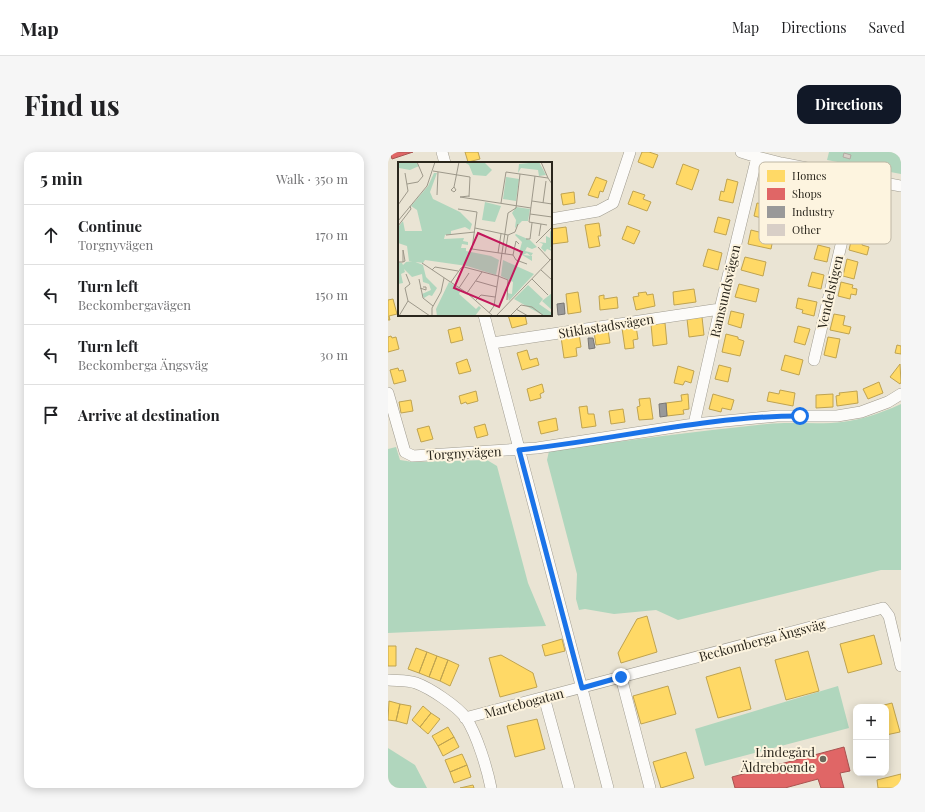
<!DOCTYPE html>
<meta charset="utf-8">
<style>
body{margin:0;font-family:"Playfair Display",serif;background:#f6f6f6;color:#202124}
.controls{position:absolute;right:12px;bottom:12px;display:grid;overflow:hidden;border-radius:8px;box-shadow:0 2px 10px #0003}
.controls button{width:36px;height:36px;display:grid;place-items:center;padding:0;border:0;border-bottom:1px solid #e0e0e0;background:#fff;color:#202124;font:20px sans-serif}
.stop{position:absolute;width:12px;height:12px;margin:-9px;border:3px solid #1a73e8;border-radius:50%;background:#fff}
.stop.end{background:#1a73e8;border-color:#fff;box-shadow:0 1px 4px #0008}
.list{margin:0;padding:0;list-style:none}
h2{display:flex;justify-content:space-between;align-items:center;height:52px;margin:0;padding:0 16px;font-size:17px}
h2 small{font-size:13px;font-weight:400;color:#757577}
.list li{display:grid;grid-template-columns:26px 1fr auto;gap:12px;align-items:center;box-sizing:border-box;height:60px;padding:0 16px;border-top:1px solid #e0e0e0}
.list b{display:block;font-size:15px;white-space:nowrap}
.list p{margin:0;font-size:13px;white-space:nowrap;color:#757577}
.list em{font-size:13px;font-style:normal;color:#757577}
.icon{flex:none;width:22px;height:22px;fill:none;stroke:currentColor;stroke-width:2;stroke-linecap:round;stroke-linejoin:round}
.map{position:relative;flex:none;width:513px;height:636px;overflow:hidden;border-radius:12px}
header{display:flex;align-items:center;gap:24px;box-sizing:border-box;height:56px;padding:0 20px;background:#fff;border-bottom:1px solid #e0e0e0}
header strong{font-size:19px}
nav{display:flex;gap:22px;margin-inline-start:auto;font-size:14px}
.intro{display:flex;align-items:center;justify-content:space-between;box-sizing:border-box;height:96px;padding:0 24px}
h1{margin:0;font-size:28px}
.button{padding:10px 18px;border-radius:12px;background:#111827;color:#fff;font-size:14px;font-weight:700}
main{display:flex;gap:24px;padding:0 24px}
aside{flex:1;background:#fff;border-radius:12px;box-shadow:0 2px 10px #0003}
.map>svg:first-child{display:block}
.green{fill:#b0d6bd}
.homes{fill:#ffd966;stroke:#bfa350}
.shops{fill:#e06666;stroke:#a95350}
.industry{fill:#999;stroke:#787674}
.building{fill:#d8cfc7;stroke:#b1a9a1}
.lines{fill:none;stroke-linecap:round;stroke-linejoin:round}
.minor-casing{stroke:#a09c90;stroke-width:12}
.minor{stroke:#fcfbf9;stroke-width:11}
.route{stroke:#1a73e8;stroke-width:5}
.poi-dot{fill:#6d685c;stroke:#fdf4df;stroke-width:1.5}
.labels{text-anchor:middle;stroke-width:4;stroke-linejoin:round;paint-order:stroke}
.street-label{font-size:13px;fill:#2a261c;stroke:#fdf4df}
.poi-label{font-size:13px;fill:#2a261c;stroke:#fdf4df;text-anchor:end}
.inset-road{fill:none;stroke:#9d988a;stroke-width:1}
.view{fill:#c2185b;fill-opacity:0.15;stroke:#c2185b;stroke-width:2}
.inset-edge{fill:none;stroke:#2a261c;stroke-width:2}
.key{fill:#fdf4df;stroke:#beb6a4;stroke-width:1}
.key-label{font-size:11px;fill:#2a261c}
</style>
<header>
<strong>Map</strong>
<nav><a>Map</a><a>Directions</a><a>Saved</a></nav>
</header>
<div class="intro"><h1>Find us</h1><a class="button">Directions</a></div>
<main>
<aside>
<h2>5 min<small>Walk · 350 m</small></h2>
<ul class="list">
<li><svg class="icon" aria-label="ahead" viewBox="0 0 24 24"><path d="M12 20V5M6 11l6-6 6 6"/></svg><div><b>Continue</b><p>Torgnyvägen</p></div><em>170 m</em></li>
<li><svg class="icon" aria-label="left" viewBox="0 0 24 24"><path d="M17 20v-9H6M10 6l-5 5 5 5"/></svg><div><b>Turn left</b><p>Beckombergavägen</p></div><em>150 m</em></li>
<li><svg class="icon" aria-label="left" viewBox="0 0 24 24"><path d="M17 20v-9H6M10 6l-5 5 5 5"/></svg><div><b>Turn left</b><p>Beckomberga Ängsväg</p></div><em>30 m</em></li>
<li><svg class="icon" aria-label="arrive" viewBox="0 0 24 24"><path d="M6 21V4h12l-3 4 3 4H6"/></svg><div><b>Arrive at destination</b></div></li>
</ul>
</aside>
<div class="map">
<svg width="513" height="636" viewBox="0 0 513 636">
<rect width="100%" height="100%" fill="#eae4d4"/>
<path class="green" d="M 441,0 L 513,0 L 513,22 L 439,8 Z
M 513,252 L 513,418 L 493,418 L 290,468 L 268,458 L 226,462 L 197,457 L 191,458 L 188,447 L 189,422 L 159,308 L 161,299 C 234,289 306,280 379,272 C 400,270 422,272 443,271 C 467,270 491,262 513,252 Z
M 8,295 L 12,308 L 25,310 L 99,308 L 109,314 L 140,431 L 158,474 L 0,481 L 0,297 Z
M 450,534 L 461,576 L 317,614 L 307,577 Z
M 0,596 L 27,613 L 39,636 L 0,636 Z"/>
<path class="homes" d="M 77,0 L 90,0 L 92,7 L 80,10 Z
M 254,0 L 261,0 L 270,3 L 265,16 L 250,10 Z
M 295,12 L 311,18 L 304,38 L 288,32 Z
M 208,25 L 219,29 L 215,40 L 212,39 L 210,46 L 200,43 Z
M 339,27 L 350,30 L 345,51 L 331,48 L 333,39 L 336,40 Z
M 245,39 L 257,43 L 255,47 L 263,50 L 259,59 L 240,52 Z
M 186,40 L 187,51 L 175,53 L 173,42 Z
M 369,51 L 381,53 L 380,57 L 391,60 L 389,70 L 366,64 Z
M 330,65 L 342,68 L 338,83 L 326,80 Z
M 211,71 L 213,84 L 210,84 L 212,94 L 201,96 L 197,73 Z
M 239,74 L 252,79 L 246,92 L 234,87 Z
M 178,75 L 180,90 L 164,92 L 163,77 Z
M 363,78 L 375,81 L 374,84 L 385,87 L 383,97 L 360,92 Z
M 464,85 L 475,88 L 474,93 L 481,95 L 479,103 L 461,98 Z
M 430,93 L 442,96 L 439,110 L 426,107 Z
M 320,97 L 334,101 L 330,118 L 315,114 Z
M 357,105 L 378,110 L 375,124 L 353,118 Z
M 459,107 L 470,110 L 466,127 L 455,124 Z
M 424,120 L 436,123 L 433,137 L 420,134 Z
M 453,130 L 465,133 L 464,136 L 469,137 L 468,143 L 463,142 L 462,147 L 450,144 Z
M 351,132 L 371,137 L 368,150 L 347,145 Z
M 306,137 L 308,150 L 286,153 L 285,140 Z
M 190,140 L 193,160 L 180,162 L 178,142 Z
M 258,140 L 259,143 L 265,142 L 267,154 L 248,158 L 245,145 L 251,144 L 250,141 Z
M 216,143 L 216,147 L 229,145 L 230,156 L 212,158 L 211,144 Z
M 410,146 L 429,150 L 426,164 L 414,161 L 415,158 L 408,156 Z
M 5,147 L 9,162 L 1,164 L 2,168 L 0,168 L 0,148 Z
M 343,159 L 356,162 L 353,176 L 340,172 Z
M 446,162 L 457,164 L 455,173 L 463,175 L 461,182 L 442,178 Z
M 120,163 L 137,163 L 139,172 L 124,176 Z
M 314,165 L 316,183 L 301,185 L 299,167 Z
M 277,171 L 279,192 L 265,194 L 263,172 Z
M 248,174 L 250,187 L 245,188 L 246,196 L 237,197 L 234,176 Z
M 410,174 L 422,177 L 417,193 L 406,190 Z
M 72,175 L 75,188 L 63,191 L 60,178 Z
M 220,178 L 222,191 L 208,193 L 206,180 Z
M 191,182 L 193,195 L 188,196 L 189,204 L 176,206 L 173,185 Z
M 338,182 L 350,185 L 350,187 L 356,189 L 352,204 L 334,200 Z
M 3,184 L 4,186 L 8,185 L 11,197 L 0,200 L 0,185 Z
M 440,185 L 452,187 L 448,206 L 436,203 Z
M 509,193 L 513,194 L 513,202 L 507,201 Z
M 139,198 L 142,208 L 149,206 L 151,213 L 134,218 L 129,201 Z
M 397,203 L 415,208 L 411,223 L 393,218 Z
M 79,207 L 83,219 L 71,222 L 68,211 Z
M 512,212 L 513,230 L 512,232 L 502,225 Z
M 331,213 L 343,216 L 340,230 L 327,227 Z
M 290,214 L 306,219 L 303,231 L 297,229 L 295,233 L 286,231 Z
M 10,216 L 11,219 L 15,218 L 18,229 L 6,232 L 2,218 Z
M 491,230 L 495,241 L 480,247 L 475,237 Z
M 154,232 L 156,240 L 152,242 L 153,246 L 142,249 L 139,237 Z
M 392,238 L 407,241 L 405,254 L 379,249 L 381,240 L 391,242 Z
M 88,239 L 90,249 L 79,252 L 78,250 L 73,252 L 71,244 Z
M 469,239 L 470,251 L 449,254 L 448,244 L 452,243 L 451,241 Z
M 300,242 L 301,257 L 295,258 L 296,262 L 279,264 L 278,251 L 294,249 L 293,243 Z
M 325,242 L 346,248 L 343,258 L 334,256 L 333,260 L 321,257 Z
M 445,242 L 445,255 L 428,256 L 428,243 Z
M 262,246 L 265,267 L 251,268 L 249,255 L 252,254 L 251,247 Z
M 23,248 L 25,259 L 13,261 L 11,250 Z
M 199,254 L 200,262 L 206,262 L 208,274 L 194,276 L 191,255 Z
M 235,257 L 237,270 L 223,272 L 221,259 Z
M 168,266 L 170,278 L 153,282 L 150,270 Z
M 97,272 L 100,283 L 89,286 L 86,275 Z
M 41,274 L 45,287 L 33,290 L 29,277 Z
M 259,464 L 269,500 L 233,511 L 230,501 L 249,467 Z
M 486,483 L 494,512 L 460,521 L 452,492 Z
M 174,487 L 177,499 L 157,504 L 154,493 Z
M 0,494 L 8,494 L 8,514 L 0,514 Z
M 28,496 L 39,500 L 31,521 L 20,517 Z
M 420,499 L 431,539 L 398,548 L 387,508 Z
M 39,500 L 49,504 L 41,525 L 31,521 Z
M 113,503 L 145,521 L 149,535 L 112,545 L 101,506 Z
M 49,504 L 60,508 L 52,529 L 41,525 Z
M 60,508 L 71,513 L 62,534 L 52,529 Z
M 352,515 L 363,557 L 330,566 L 318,525 Z
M 280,534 L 288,562 L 253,572 L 245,544 Z
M 1,549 L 12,552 L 8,569 L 0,568 Z
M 504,551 L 512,580 L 498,583 L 498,555 L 488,555 Z
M 12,552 L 23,554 L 19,572 L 8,569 Z
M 35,554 L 43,561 L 32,575 L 24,568 Z
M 43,561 L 52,567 L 40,582 L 32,575 Z
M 149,567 L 157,597 L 127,605 L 119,574 Z
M 60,575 L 66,585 L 50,594 L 44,584 Z
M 66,585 L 71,595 L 55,604 L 50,594 Z
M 298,600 L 306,626 L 273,636 L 265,610 Z
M 74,602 L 79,613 L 62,620 L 57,608 Z
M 79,613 L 83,625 L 66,631 L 62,620 Z
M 513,622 L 513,636 L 490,636 L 489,628 Z
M 85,633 L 86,636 L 72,636 Z"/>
<path class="shops" d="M 2,0 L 25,0 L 4,7 Z
M 456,595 L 462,619 L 452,621 L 456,636 L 433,636 L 430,627 L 397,636 L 347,636 L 344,625 Z"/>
<path class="industry" d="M 176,151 L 177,162 L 170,163 L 169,152 Z
M 200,186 L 205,186 L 207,196 L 201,197 Z
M 278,251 L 279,264 L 272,265 L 271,252 Z"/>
<path class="building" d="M 456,1 L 463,3 L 462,7 L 455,5 Z"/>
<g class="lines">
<defs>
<path id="minor" d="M 54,0 L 57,11
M 353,0 L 369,5 L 393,11 L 513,34
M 163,67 L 210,59 L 225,51 L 242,0
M 96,163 L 220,636
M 104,191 L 332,157
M 426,208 L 469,25
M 0,241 L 17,300 L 25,304 L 149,296 L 306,272 L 389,264 L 449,264 L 473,260 L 500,250 L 513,242
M 306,272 L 332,157 L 369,5
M 233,525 L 262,636
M 0,528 C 9,529 19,528 28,531 C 42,536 69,554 78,566 C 89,583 99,616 103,636
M 156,545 L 181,636
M 77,566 L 495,456 L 501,464 L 513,514"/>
</defs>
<use href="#minor" class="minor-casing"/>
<use href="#minor" class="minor"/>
</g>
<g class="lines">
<path class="route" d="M 233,525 L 194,536 L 131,298 C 225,288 318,264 412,264"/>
</g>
<circle class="poi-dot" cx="435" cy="607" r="4"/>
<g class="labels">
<g class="street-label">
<text transform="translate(337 139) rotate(-77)" y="5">Ramsundsvägen</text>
<text transform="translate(442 140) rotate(-77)" y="5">Vendelstigen</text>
<text transform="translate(218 174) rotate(-9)" y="5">Stiklastadsvägen</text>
<text transform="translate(76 301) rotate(-3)" y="5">Torgnyvägen</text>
<text transform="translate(374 488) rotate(-15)" y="5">Beckomberga Ängsväg</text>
<text transform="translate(136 551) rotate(-15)" y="5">Martebogatan</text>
</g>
<g class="poi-label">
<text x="427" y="605">Lindegård<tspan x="427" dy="15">Äldreboende</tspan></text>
</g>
</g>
<g transform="translate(10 10)">
<rect width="154" height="154" fill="#eae4d4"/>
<path d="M 0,0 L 18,0 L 21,4 L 12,8 L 1,6 L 0,10 ZM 66,0 L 86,0 L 94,8 L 88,14 L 75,13 L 71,3 ZM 141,0 L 148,13 L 141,14 L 140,8 L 123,6 L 120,11 L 121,2 ZM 36,11 L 39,11 L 32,30 L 35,37 L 62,50 L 74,62 L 72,68 L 67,65 L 53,69 L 53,72 L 47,73 L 46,77 L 66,76 L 65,79 L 70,80 L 70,83 L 64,82 L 63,86 L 68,86 L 68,89 L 93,94 L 101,98 L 98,113 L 69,104 L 27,98 L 25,101 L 11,99 L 9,84 L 0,81 L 0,65 L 5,59 L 7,69 L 24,69 L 19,48 L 13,44 L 30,24 ZM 108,15 L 121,17 L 118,39 L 105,37 ZM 87,40 L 103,44 L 97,60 L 84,58 ZM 118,45 L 132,47 L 130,59 L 124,59 L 117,66 L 118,58 L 114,51 ZM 152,69 L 154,70 L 154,83 L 152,86 L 154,89 L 149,87 L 147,90 L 143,86 L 145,82 L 141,80 L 148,81 L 148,74 L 152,76 ZM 118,72 L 132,78 L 139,85 L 134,87 L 129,85 L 127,89 L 135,91 L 133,94 L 129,91 L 125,93 L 134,94 L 134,99 L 121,91 L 124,80 L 117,73 ZM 105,98 L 136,112 L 111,139 L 109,131 L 114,132 L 115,120 L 103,114 ZM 15,99 L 25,103 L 28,115 L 39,126 L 34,134 L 31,133 L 26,136 L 24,132 L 33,128 L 31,122 L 25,120 L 24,112 L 14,115 L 6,107 L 7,110 L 3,112 L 5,121 L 0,122 L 0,100 L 4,101 L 5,103 L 8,100 ZM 51,120 L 63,128 L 61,132 L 78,147 L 81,144 L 83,146 L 77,154 L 39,154 L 38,147 ZM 130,123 L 145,137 L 141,142 L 154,151 L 154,154 L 146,154 L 116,137 ZM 154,131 L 154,148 L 144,139 Z" fill="#b0d6bd"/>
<path class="inset-road" d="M 143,0 L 150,16M 35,9 L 72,15 L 71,35M 137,14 L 131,60 L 149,63M 9,22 L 20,20 L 25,14 L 19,0M 56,25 L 58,28 L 56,30 L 53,28 L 56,25 L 61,0M 39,33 L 40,10M 71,34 L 62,35 L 133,46M 134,39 L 154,42M 103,41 L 108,10 L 150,16 L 154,22M 145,41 L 148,19M 0,43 L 10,29 L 7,11M 60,47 L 79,50 L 74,87 L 115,93M 132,52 L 154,55M 0,59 L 29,24 L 37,0M 0,64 L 13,47 L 12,44M 77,66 L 110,73 L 117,70 L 120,62M 48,73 L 77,70M 141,74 L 143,62M 128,77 L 132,77 L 134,61M 138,81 L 154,65M 121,82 L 118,79 L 115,93 L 118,98 L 129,102M 140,85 L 152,98M 100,91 L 103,72M 107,92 L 110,73M 0,100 L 5,100 L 7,99 L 5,88 L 5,100M 24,101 L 69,131 L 95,154M 34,108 L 37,105 L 60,109M 143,108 L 154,118M 8,112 L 12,122 L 7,126 L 10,139 L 32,154M 21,117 L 25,136 L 35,144M 134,117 L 150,133M 78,119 L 99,125M 53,120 L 63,106 L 66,105 L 100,114 L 110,118 L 109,138M 22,126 L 28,128 L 28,125 L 25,125M 61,126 L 71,111M 69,131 L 84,110M 77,139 L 83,133 L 97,135M 118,147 L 130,154M 91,151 L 96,144 L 110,51 L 118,46 L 122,12M 1,154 L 10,139M 34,154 L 34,146 L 43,130 L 46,116M 98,154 L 154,96M 112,154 L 123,143 L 134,145 L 146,154"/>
<path class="view" d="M 80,71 L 124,90 L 101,145 L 56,126 Z"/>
<rect width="154" height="154" class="inset-edge"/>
</g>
<rect x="371" y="10" width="132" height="82" rx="6" class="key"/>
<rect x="379" y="18" width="18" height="12" fill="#ffd966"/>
<rect x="379" y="36" width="18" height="12" fill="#e06666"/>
<rect x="379" y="54" width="18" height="12" fill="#999"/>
<rect x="379" y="72" width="18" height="12" fill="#d8cfc7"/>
<g class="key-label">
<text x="404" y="28">Homes</text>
<text x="404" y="46">Shops</text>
<text x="404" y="64">Industry</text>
<text x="404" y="82">Other</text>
</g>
</svg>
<div class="controls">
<button>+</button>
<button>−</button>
</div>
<div class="stop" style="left:412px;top:264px"></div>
<div class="stop end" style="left:233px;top:525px"></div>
</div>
</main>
